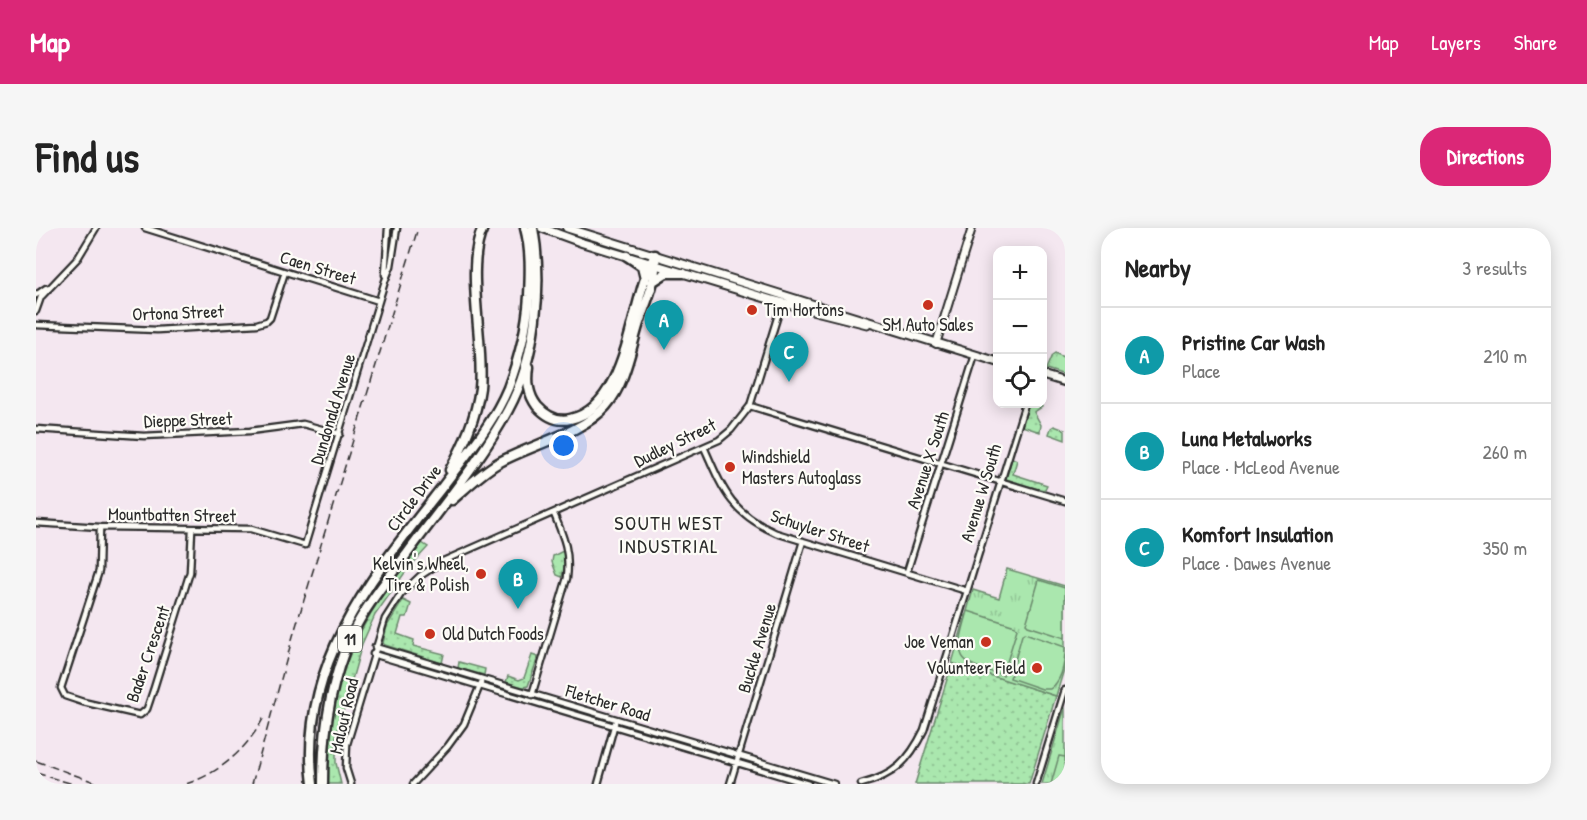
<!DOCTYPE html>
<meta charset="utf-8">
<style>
body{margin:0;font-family:"Patrick Hand",sans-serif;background:#f6f6f6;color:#222}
.controls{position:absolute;right:18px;top:18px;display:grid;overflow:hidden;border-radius:12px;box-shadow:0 3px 15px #0003}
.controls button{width:54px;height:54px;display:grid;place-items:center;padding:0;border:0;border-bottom:2px solid #e0e0e0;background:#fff;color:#222;font:30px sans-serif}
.you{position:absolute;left:528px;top:218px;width:21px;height:21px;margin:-15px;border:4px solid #fff;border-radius:50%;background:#1a73e8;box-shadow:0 0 0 9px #1a73e833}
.badge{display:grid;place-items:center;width:39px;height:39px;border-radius:50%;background:#db2777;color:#fff;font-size:20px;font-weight:700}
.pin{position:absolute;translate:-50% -50px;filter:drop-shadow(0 2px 3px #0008)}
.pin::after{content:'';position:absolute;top:32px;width:21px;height:18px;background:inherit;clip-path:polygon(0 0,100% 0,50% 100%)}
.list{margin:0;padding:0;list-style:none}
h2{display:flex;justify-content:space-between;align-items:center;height:78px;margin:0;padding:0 24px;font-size:26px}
h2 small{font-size:20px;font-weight:400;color:#767676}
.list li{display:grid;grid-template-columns:39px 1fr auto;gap:18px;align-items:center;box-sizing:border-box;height:96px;padding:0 24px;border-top:2px solid #e0e0e0}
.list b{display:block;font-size:22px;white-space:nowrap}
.list p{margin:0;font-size:20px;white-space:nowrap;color:#767676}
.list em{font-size:20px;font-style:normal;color:#767676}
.icon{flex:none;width:33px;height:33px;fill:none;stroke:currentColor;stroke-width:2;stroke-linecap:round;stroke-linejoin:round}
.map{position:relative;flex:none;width:1029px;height:556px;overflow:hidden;border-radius:24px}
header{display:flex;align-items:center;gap:36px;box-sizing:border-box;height:84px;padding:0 30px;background:#db2777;color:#fff}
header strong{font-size:28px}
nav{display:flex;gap:33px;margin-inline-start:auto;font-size:21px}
.intro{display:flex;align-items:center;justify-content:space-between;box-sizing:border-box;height:144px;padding:0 36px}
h1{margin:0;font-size:42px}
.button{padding:15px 27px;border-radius:24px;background:#db2777;color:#fff;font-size:21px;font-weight:700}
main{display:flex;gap:36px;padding:0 36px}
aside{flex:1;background:#fff;border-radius:24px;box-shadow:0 3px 15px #0003}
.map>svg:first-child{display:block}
.grass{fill:url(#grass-dots);stroke:#6a896c;stroke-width:1.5}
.park{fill:url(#park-tufts);stroke:#6a896c;stroke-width:1.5}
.pitch{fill:#aae7ae;stroke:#6a896c;stroke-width:1.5}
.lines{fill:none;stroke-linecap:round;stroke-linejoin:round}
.minor-casing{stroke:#2b2b2b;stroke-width:9}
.tertiary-casing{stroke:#2b2b2b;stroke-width:10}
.secondary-casing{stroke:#2b2b2b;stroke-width:11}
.motorway-casing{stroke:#2b2b2b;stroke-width:13}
.minor{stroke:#fdfcf7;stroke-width:4.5}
.tertiary{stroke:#fdfcf7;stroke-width:6}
.secondary{stroke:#fdfcf7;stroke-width:7}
.motorway{stroke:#fdfcf7;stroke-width:8}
.rail{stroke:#2b2b2b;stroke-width:1.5;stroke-dasharray:9 4.5;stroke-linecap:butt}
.poi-dot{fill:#c8321e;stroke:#fdfcf7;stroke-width:2}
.labels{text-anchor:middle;stroke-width:4.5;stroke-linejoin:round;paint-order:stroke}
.shield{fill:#fdfcf7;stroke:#6a6a68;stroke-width:1.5}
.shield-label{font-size:16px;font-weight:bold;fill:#2b2b2b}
.street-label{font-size:18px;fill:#2b2b2b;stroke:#fdfcf7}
.poi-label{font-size:18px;fill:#2b2b2b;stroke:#fdfcf7;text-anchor:start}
.neighbourhood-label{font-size:20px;letter-spacing:1.5px;fill:#2b2b2b;stroke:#fdfcf7}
</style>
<header>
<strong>Map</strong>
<nav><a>Map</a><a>Layers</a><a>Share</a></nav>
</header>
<div class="intro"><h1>Find us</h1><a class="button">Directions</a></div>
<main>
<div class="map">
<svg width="1029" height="556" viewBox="0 0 1029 556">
<defs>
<pattern id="grass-dots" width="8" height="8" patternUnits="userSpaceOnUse" patternTransform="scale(1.5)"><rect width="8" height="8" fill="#aae7ae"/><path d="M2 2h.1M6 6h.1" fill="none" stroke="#92c696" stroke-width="1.8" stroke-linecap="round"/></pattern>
<pattern id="park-tufts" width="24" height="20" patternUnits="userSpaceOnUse" patternTransform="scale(1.5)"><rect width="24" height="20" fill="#aae7ae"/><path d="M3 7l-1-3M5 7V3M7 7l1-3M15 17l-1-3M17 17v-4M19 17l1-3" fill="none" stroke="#92c696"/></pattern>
</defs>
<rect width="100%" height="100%" fill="#f4e7f0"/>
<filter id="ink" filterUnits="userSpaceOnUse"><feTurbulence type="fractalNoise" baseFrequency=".0167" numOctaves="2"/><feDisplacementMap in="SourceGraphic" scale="12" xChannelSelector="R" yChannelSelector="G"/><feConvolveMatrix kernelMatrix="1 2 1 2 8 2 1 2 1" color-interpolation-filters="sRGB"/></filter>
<g filter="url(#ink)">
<path class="grass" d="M 993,176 L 1005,176 L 1006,179 L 998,184 L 1005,197 L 1004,204 L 986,198 Z
M 1018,198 L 1029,202 L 1029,212 L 1013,206 L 1015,200 Z
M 976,230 L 981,232 L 977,246 L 1011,257 L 1009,261 L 1006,262 L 970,251 Z
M 386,315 L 392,319 L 370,343 L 339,387 L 326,416 L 300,509 L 300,535 L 305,556 L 292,556 C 287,491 307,427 342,374 C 356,353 372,334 386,315 Z
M 529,322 L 530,332 L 526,349 L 521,347 L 516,334 L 517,328 Z
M 367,372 L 375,376 L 371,389 L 366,389 L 361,406 L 378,412 L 377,418 L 408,426 L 406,435 L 349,417 L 347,415 L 351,398 Z
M 496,427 L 502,429 L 492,458 L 487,459 L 470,454 L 472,448 L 483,452 L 488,450 Z
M 423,434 L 449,441 L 448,447 L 422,440 Z
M 916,435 L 1020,468 L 993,556 L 879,556 Z"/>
<path class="park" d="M 1019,125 L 1029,130 L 1029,147 L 1010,141 L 1016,127 Z
M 971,341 L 1029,358 L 1029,438 L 1020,468 L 916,435 L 937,362 L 963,370 Z
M 1029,479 L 1029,556 L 1006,556 Z"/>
<path class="pitch" d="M 1003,352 L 1029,360 L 1029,410 L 992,398 L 990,396 Z
M 932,383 L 979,398 L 981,401 L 967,447 C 919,434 918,431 932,383 Z
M 989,405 L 1029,419 C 1029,433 1027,452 1014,461 L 1006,461 L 974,450 L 986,407 Z
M 1023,528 L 1029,529 L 1029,556 L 1015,556 Z"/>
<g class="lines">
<defs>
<path id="minor" d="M 109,0 L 343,73
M 349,47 L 352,0
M 0,67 L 10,60
M 0,83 L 5,69 L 42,30 L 60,0
M 0,97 L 121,102 L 221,96 L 231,93 L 234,90 L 249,44
M 714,178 L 1029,273
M 0,201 L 108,208 L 214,203 L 267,196 L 304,206
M 668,219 C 687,262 695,285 740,305 L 931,363
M 0,295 L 64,299 L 215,301 L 269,317 L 349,53 L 355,38 L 361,0
M 64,299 L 63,343 L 25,460 L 29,468 L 47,474 L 104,487 L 111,481 L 118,460 L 154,344 L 156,301
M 871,344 L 939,127
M 339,419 L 798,556
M 337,426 L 772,556
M 496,467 L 531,350 C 534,323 528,310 518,286
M 315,556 L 310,540 L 311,516 L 349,391 L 365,366 L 384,348 L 407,333 L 683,212 L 695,202 L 714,178 L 746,74
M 377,556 L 412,518 L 428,496 L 445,455
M 562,556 L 579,495
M 694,556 L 767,313
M 825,556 C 858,548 873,533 888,502 L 989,176
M 1000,556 L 1029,462"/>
<path id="tertiary" d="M 900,116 L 936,0"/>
<path id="secondary" d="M 506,0 L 547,15 L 736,72 L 831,96
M 531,0 L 962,134
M 1006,147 L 1029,154"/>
<path id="motorway" d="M 591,28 L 606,38 L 609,50
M 616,54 L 630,45 L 647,45
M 493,139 C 491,154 492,166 501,178 C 510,188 521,194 534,191 C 593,179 594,72 618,29
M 414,242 C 428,216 440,190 444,160 C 449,115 428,39 447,0
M 416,272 C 431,259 445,245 462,235 C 494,217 547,205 570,178 C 589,156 594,124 602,98 C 609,76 622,51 619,27
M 277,556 C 261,437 338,346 407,258 C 430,227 457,196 472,160 C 483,131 491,98 493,68 C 494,45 495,22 489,0
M 287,556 C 287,506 293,456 314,410 C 328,380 350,353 370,327 C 405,279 444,234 472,182 C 500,131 507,57 497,0"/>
</defs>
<use href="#minor" class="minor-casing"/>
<use href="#tertiary" class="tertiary-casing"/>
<use href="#secondary" class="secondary-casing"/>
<use href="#motorway" class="motorway-casing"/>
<use href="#minor" class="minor"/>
<use href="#tertiary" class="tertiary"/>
<use href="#secondary" class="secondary"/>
<use href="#motorway" class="motorway"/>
<path class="rail" d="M 0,533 L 64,556
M 0,545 L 37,556
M 150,556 C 185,545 213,519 229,487
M 216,556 L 257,408 L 382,0"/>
</g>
</g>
<g class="poi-dot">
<circle cx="892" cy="77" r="6"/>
<circle cx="716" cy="82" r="6"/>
<circle cx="694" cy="239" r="6"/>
<circle cx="445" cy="346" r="6"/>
<circle cx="394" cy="406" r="6"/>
<circle cx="950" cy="414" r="6"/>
<circle cx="1001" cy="440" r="6"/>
</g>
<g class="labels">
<rect class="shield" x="302" y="398" width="24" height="26" rx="4.5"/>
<g class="shield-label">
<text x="314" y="417">11</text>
</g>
<g class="street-label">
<text transform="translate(282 40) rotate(17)" y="6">Caen Street</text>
<text transform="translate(142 85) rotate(-2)" y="6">Ortona Street</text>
<text transform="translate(297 181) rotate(-73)" y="6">Dundonald Avenue</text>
<text transform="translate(152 192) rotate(-2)" y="6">Dieppe Street</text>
<text transform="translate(639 215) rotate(-26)" y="6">Dudley Street</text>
<text transform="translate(892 232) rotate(-72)" y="6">Avenue X South</text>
<text transform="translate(945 265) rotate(-73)" y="6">Avenue W South</text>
<text transform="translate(378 270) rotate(-53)" y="6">Circle Drive</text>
<text transform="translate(136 287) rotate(1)" y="6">Mountbatten Street</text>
<text transform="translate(784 303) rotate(18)" y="6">Schuyler Street</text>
<text transform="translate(721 420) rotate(-73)" y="6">Buckle Avenue</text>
<text transform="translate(112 426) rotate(-71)" y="6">Bader Crescent</text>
<text transform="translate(572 475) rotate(17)" y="6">Fletcher Road</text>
<text transform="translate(308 488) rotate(-77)" y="6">Malouf Road</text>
</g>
<g class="poi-label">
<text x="728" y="88">Tim Hortons</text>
<text x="892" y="103" text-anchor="middle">SM Auto Sales</text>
<text x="706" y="235">Windshield<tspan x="706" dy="21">Masters Autoglass</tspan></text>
<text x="433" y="342" text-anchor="end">Kelvin's Wheel,<tspan x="433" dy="21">Tire &amp; Polish</tspan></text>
<text x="406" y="412">Old Dutch Foods</text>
<text x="938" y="420" text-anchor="end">Joe Veman</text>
<text x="989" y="446" text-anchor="end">Volunteer Field</text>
</g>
<g class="neighbourhood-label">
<text x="633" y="302">SOUTH WEST<tspan x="633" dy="23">INDUSTRIAL</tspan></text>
</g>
</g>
</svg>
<div class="controls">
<button>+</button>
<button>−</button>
<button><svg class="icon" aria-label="locate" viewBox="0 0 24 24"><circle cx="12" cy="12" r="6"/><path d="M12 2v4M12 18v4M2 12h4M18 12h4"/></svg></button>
</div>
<div class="you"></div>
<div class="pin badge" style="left:628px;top:122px;background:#0f9aa8">A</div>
<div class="pin badge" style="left:482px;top:381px;background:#0f9aa8">B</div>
<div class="pin badge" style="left:753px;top:154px;background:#0f9aa8">C</div>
</div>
<aside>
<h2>Nearby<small>3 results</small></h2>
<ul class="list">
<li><span class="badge" style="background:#0f9aa8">A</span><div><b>Pristine Car Wash</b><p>Place</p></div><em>210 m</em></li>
<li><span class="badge" style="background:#0f9aa8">B</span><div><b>Luna Metalworks</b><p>Place · McLeod Avenue</p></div><em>260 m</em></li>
<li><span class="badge" style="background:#0f9aa8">C</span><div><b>Komfort Insulation</b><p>Place · Dawes Avenue</p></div><em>350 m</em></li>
</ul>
</aside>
</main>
